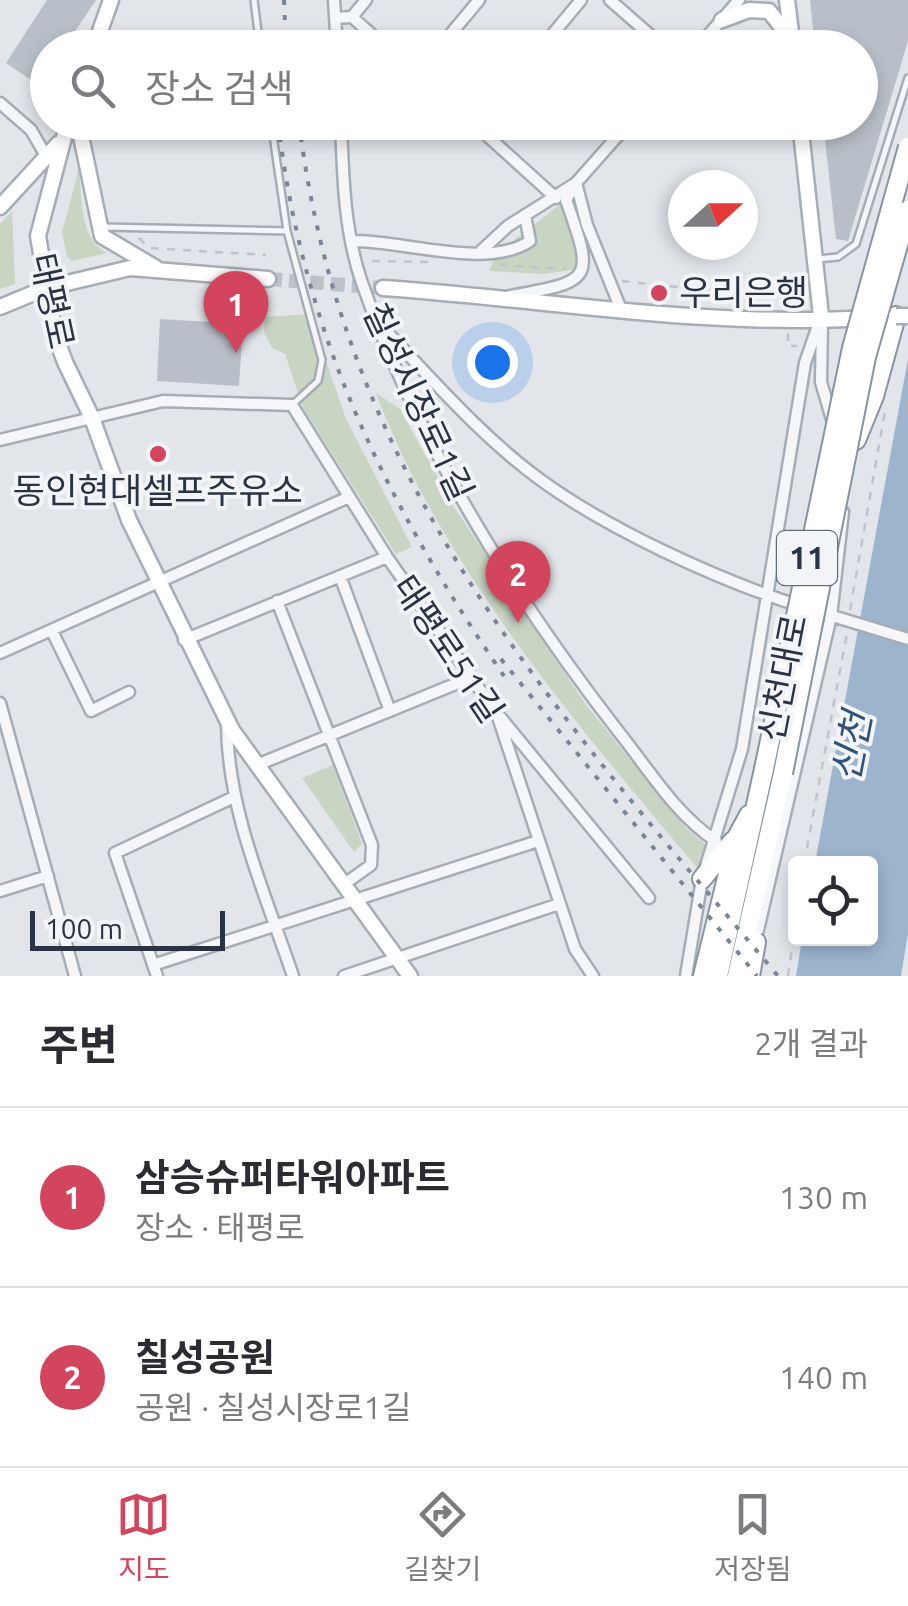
<!DOCTYPE html>
<html lang="ko">
<meta charset="utf-8">
<style>
body{margin:0;font-family:Ubuntu,"Noto Sans KR",sans-serif;background:#f7f7f7;color:#2b2b33}
.controls{position:absolute;right:30px;bottom:30px;display:grid;overflow:hidden;border-radius:10px;box-shadow:0 5px 15px #0003}
.controls button{width:90px;height:90px;display:grid;place-items:center;padding:0;border:0;border-bottom:2px solid #e1e1e2;background:#fff;color:#2b2b33;font:50px sans-serif}
.compass{position:absolute;left:668px;top:170px;width:90px;height:90px;border-radius:50%;background:#fff;box-shadow:0 5px 15px #0003;rotate:69deg}
.scale{position:absolute;left:30px;bottom:25px;width:195px;box-sizing:border-box;padding-left:10px;border:5px solid #293343;border-top:0;font-size:28px;line-height:35px;white-space:nowrap;color:#293343;-webkit-text-stroke:8px #f2f4f8;paint-order:stroke}
.you{position:absolute;left:492px;top:362px;width:35px;height:35px;margin:-25px;border:8px solid #fff;border-radius:50%;background:#1a73e8;box-shadow:0 0 0 15px #1a73e833}
.badge{display:grid;place-items:center;width:65px;height:65px;border-radius:50%;background:#d3445d;color:#fff;font-size:32px;font-weight:700}
.pin{position:absolute;translate:-50% -82px;filter:drop-shadow(0 2px 5px #0008)}
.pin::after{content:'';position:absolute;top:52px;width:35px;height:30px;background:inherit;clip-path:polygon(0 0,100% 0,50% 100%)}
.list{margin:0;padding:0;list-style:none}
h2{display:flex;justify-content:space-between;align-items:center;height:130px;margin:0;padding:0 40px;font-size:42px}
h2 small{font-size:32px;font-weight:400;color:#7c7c81}
.list li{display:grid;grid-template-columns:65px 1fr auto;gap:30px;align-items:center;box-sizing:border-box;height:180px;padding:0 40px;border-top:2px solid #e1e1e2}
.list b{display:block;font-size:38px;white-space:nowrap}
.list p{margin:0;font-size:32px;white-space:nowrap;color:#7c7c81}
.list em{font-size:32px;font-style:normal;color:#7c7c81}
.icon{flex:none;width:55px;height:55px;fill:none;stroke:currentColor;stroke-width:2;stroke-linecap:round;stroke-linejoin:round}
.map{position:relative;flex:none;width:908px;height:976px;overflow:hidden}
.search{position:absolute;background:#fff;box-shadow:0 5px 15px #0003;left:30px;right:30px;top:30px;height:110px;display:flex;align-items:center;gap:25px;box-sizing:border-box;padding:0 35px;border-radius:55px;color:#7c7c81;font-size:38px}
.sheet{height:490px;background:#fff}
nav{display:flex;justify-content:space-around;align-items:center;box-sizing:border-box;height:140px;border-top:2px solid #e1e1e2;background:#fff;font-size:28px;color:#7c7c81}
nav a{display:grid;justify-items:center;gap:5px}
nav .on{color:#d3445d}
.map>svg:first-child{display:block}
.green{fill:#c8d5c3}
.water{fill:#9cb4cc}
.building{fill:#b9bfc8}
.lines{fill:none;stroke-linecap:round;stroke-linejoin:round}
.secondary-tunnel{stroke:#bdc2c9;stroke-width:14;stroke-dasharray:14 7;stroke-linecap:butt}
.lane-casing{stroke:#a7adb5;stroke-width:10}
.street-casing{stroke:#a7adb5;stroke-width:15}
.secondary-casing{stroke:#a7adb5;stroke-width:19}
.highway-casing{stroke:#8993a2;stroke-width:22}
.path{stroke:#c0c3ca;stroke-width:2.5;stroke-dasharray:8 8;stroke-linecap:butt}
.lane{stroke:#f5f6f9;stroke-width:5}
.street{stroke:#f5f6f9;stroke-width:10}
.secondary{stroke:#fff;stroke-width:14}
.highway{stroke:#fff;stroke-width:18}
.rail{stroke:#7b8595;stroke-width:4;stroke-dasharray:5 10;stroke-linecap:butt}
.secondary-bridge-casing{stroke:#a7adb5;stroke-width:19;stroke-linecap:butt}
.highway-bridge-casing{stroke:#8993a2;stroke-width:22;stroke-linecap:butt}
.secondary-bridge{stroke:#fff;stroke-width:14}
.highway-bridge{stroke:#fff;stroke-width:18}
.poi-dot{fill:#d3445d;stroke:#f2f4f8;stroke-width:4}
.labels{text-anchor:middle;stroke-width:8;stroke-linejoin:round;paint-order:stroke}
.shield{fill:#f2f4f8;stroke:#656d79;stroke-width:2.5}
.shield-label{font-size:32px;font-weight:bold;fill:#293343}
.poi-label{font-size:35px;fill:#293343;stroke:#f2f4f8;text-anchor:start}
.street-label{font-size:35px;fill:#293343;stroke:#f2f4f8}
.water-label{font-size:38px;font-style:italic;fill:#325379;stroke:#f2f4f8}
</style>
<div class="map">
<svg width="908" height="976" viewBox="0 0 908 976">
<rect width="100%" height="100%" fill="#e2e6eb"/>
<path class="green" d="M 79,168 C 82,195 79,240 107,253 L 72,261 L 67,257 L 62,232 Z
M 566,200 L 577,250 L 576,269 L 545,274 L 489,271 L 496,254 Z
M 12,211 L 15,284 L 0,289 L 0,224 Z
M 310,314 L 346,419 L 412,547 L 396,554 L 303,408 L 285,354 L 272,348 L 264,332 L 265,317 Z
M 376,393 L 400,409 L 454,507 L 586,705 L 686,828 L 705,844 L 698,869 C 579,727 442,568 376,393 Z
M 333,765 L 362,844 L 354,852 L 302,778 Z"/>
<path class="water" d="M 908,359 L 908,933 L 901,976 L 796,976 L 802,939 L 870,938 L 870,864 L 815,863 Z"/>
<path class="building" d="M 47,0 L 96,0 L 64,48 L 48,48 L 48,73 L 40,86 L 6,63 Z
M 810,0 L 908,0 L 908,41 L 848,241 L 836,239 L 823,122 L 860,122 L 860,48 L 815,48 Z
M 160,319 L 243,324 L 239,386 L 157,381 Z"/>
<g class="lines">
<path class="secondary-tunnel" d="M 268,279 L 383,288"/>
<defs>
<path id="lane" d="M 254,0 L 260,48
M 104,227 L 287,231 L 271,122
M 287,231 L 322,360 L 318,381 L 292,405
M 817,259 L 838,257 L 856,244 L 908,78"/>
<path id="street" d="M 334,0 L 337,48
M 610,0 L 665,48
M 352,17 L 366,0
M 335,18 L 352,17 L 387,48
M 439,48 L 479,0
M 541,48 L 581,0
M 697,48 L 739,0
M 0,103 L 31,130 L 46,156
M 341,122 C 343,176 344,229 361,280 C 419,447 517,602 625,740 C 653,776 678,816 716,841
M 472,122 L 556,198
M 576,183 L 587,225 L 622,312
M 352,241 C 402,240 488,270 530,241 L 525,216
M 481,251 L 508,226 L 576,183 L 630,122
M 510,296 C 593,281 595,281 566,200 L 573,188
M 822,322 L 821,382 L 833,423
M 383,328 C 432,379 481,436 538,478 C 607,529 718,580 800,606
M 0,440 L 163,401 L 292,405 L 387,557 L 497,714 L 575,949 L 593,976
M 340,576 L 390,711
M 277,601 L 372,845 L 371,865 L 343,885
M 826,614 L 908,639
M 52,631 L 91,711 L 129,692
M 184,640 L 387,557
M 0,653 L 349,497
M 0,703 L 75,976
M 501,718 L 649,898
M 227,722 C 227,810 265,893 293,976
M 257,765 L 470,678
M 0,891 L 48,876
M 758,930 L 831,616 L 843,512
M 153,965 L 538,841
M 157,976 L 115,853 L 234,797
M 344,976 L 559,904
M 686,976 L 702,879 L 742,749 L 805,363 L 821,317"/>
<path id="secondary" d="M 787,0 L 791,32
M 722,20 L 749,10 L 769,11 L 791,39
M 94,48 L 111,0
M 68,122 L 38,236 L 55,335 L 65,362 L 92,418 L 129,520 L 232,730 L 410,976
M 78,122 L 102,236 L 156,268
M 800,122 L 821,316
M 0,207 L 58,144
M 383,288 C 544,299 704,328 866,318
M 0,307 L 46,288 L 130,268 L 268,279"/>
<path id="highway" d="M 856,440 L 874,396 L 896,316
M 702,879 L 733,841
M 703,976 L 737,837 L 749,815
M 718,976 L 764,769
M 737,976 L 783,773
M 750,976 L 756,942"/>
</defs>
<use href="#lane" class="lane-casing"/>
<use href="#street" class="street-casing"/>
<use href="#secondary" class="secondary-casing"/>
<use href="#highway" class="highway-casing"/>
<path class="path" d="M 139,238 L 149,248 L 266,255
M 372,261 L 431,262
M 499,265 L 566,269
M 622,281 L 786,299 L 787,305
M 788,333 L 788,346 L 797,346
M 850,610 L 885,411
M 804,864 L 847,633
M 788,976 L 796,921"/>
<use href="#lane" class="lane"/>
<use href="#street" class="street"/>
<use href="#secondary" class="secondary"/>
<use href="#highway" class="highway"/>
<path class="rail" d="M 284,0 L 286,48
M 278,122 C 303,334 385,502 504,676
M 299,122 C 343,483 555,710 778,976
M 501,659 L 757,976"/>
<defs>
<path id="secondary-bridge" d="M 896,316 L 908,316"/>
<path id="highway-bridge" d="M 764,769 L 852,348 L 908,147
M 783,773 L 866,357 L 908,210"/>
</defs>
<use href="#secondary-bridge" class="secondary-bridge-casing"/>
<use href="#highway-bridge" class="highway-bridge-casing"/>
<use href="#secondary-bridge" class="secondary-bridge"/>
<use href="#highway-bridge" class="highway-bridge"/>
</g>
<g class="poi-dot">
<circle cx="659" cy="293" r="10"/>
<circle cx="158" cy="454" r="10"/>
</g>
<g class="labels">
<rect class="shield" x="777" y="531" width="60" height="54" rx="8"/>
<g class="shield-label">
<text x="807" y="569">11</text>
</g>
<g class="poi-label">
<text x="679" y="305">우리은행</text>
<text x="158" y="503" text-anchor="middle">동인현대셀프주유소</text>
</g>
<g class="street-label">
<text transform="translate(52 301) rotate(78)" y="12">태평로</text>
<text transform="translate(418 402) rotate(65)" y="12">칠성시장로1길</text>
<text transform="translate(448 649) rotate(56)" y="12">태평로51길</text>
<text transform="translate(783 678) rotate(-79)" y="12">신천대로</text>
</g>
<g class="water-label">
<text transform="translate(852 747) rotate(-79)" y="13">신천</text>
</g>
</g>
</svg>
<div class="controls">
<button><svg class="icon" aria-label="locate" viewBox="0 0 24 24"><circle cx="12" cy="12" r="6"/><path d="M12 2v4M12 18v4M2 12h4M18 12h4"/></svg></button>
</div>
<svg class="compass" viewBox="-18 -18 36 36"><path d="M0-13l5 13h-10z" fill="#e53935"/><path d="M0 13l5-13h-10z" fill="#7c7c81"/></svg>
<div class="scale">100 m</div>
<div class="you"></div>
<div class="pin badge" style="left:236px;top:353px">1</div>
<div class="pin badge" style="left:518px;top:623px">2</div>
<div class="search"><svg class="icon" aria-label="search" viewBox="0 0 24 24"><circle cx="10" cy="10" r="6"/><path d="M15 15l6 6"/></svg>장소 검색</div>
</div>
<section class="sheet">
<h2>주변<small>2개 결과</small></h2>
<ul class="list">
<li><span class="badge">1</span><div><b>삼승슈퍼타워아파트</b><p>장소 · 태평로</p></div><em>130 m</em></li>
<li><span class="badge">2</span><div><b>칠성공원</b><p>공원 · 칠성시장로1길</p></div><em>140 m</em></li>
</ul>
</section>
<nav>
<a class="on"><svg class="icon" aria-label="map" viewBox="0 0 24 24"><path d="M3 6l6-2 6 2 6-2v14l-6 2-6-2-6 2zM9 4v14M15 6v14"/></svg>지도</a>
<a><svg class="icon" aria-label="directions" viewBox="0 0 24 24"><path d="M12 3l9 9-9 9-9-9zM9 14v-3h6M13 9l2 2-2 2"/></svg>길찾기</a>
<a><svg class="icon" aria-label="saved" viewBox="0 0 24 24"><path d="M7 4h10v16l-5-4-5 4z"/></svg>저장됨</a>
</nav>
